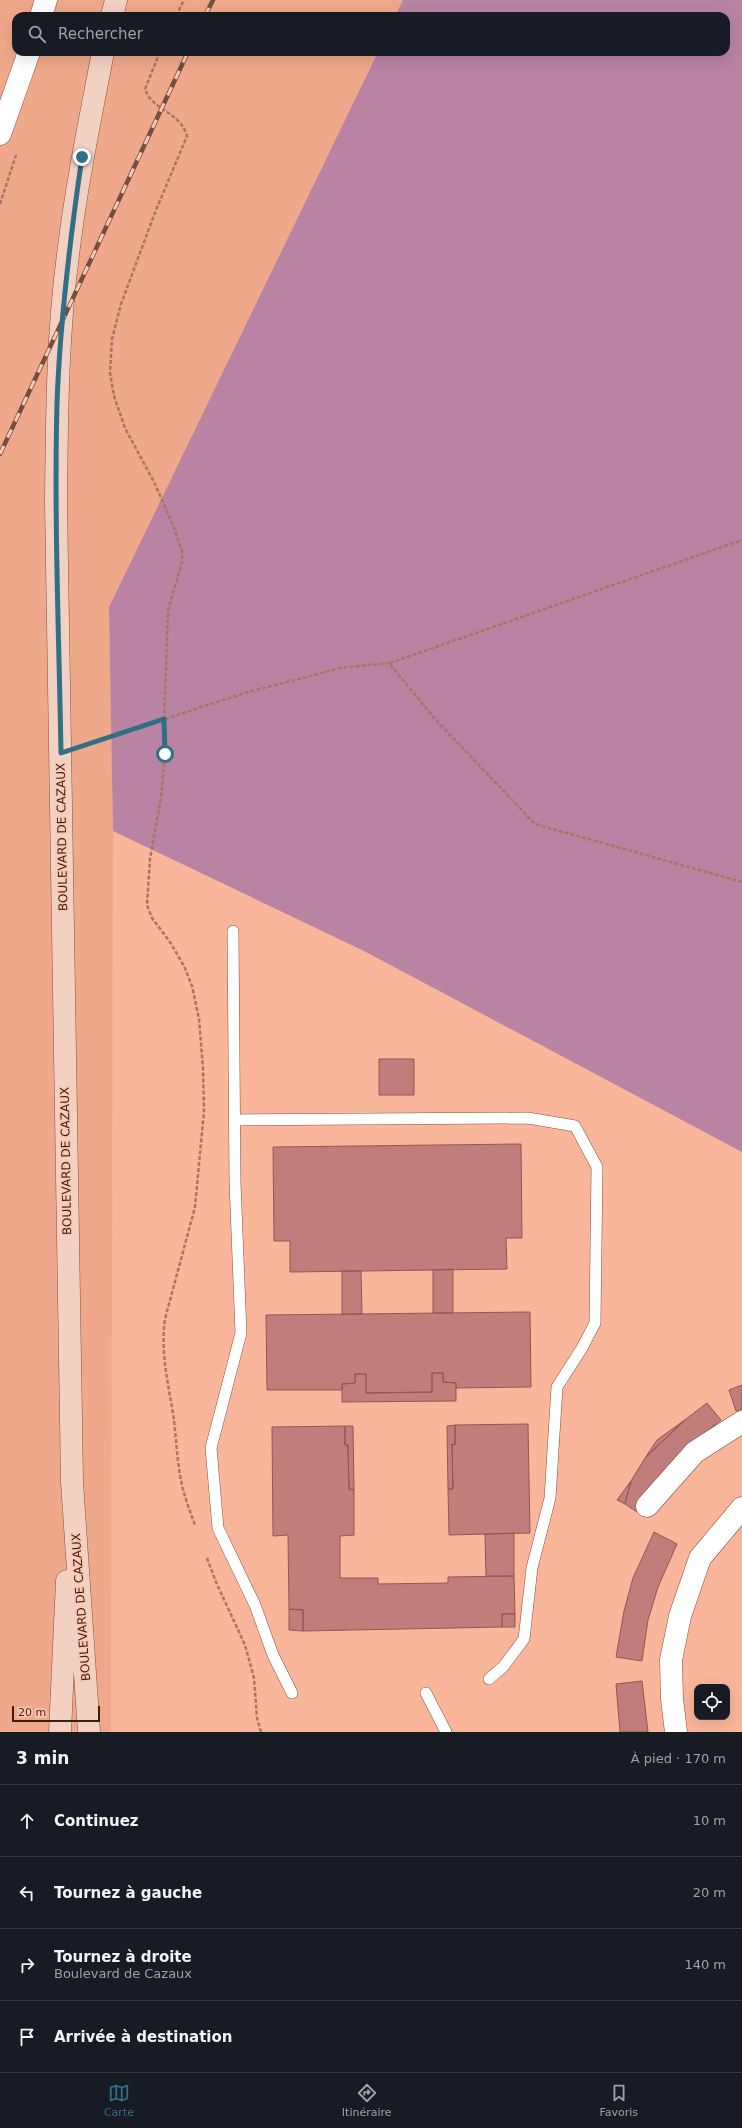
<!DOCTYPE html>
<html lang="fr">
<meta charset="utf-8">
<style>
body{margin:0;font-family:"DejaVu Sans",sans-serif;background:#20242c;color:#f1f3f6}
.controls{position:absolute;right:12px;bottom:12px;display:grid;overflow:hidden;border-radius:8px;box-shadow:0 4px 16px #0002}
.controls button{width:36px;height:36px;display:grid;place-items:center;padding:0;border:0;border-bottom:1px solid #363941;background:#171b24;color:#f1f3f6;font:20px sans-serif}
.scale{position:absolute;left:12px;bottom:10px;width:88px;box-sizing:border-box;padding-left:4px;border:2px solid #381f15;border-top:0;font-size:11px;line-height:14px;white-space:nowrap;color:#381f15;-webkit-text-stroke:3px #fdc7b1;paint-order:stroke}
.stop{position:absolute;width:12px;height:12px;margin:-9px;border:3px solid #306f84;border-radius:50%;background:#fff}
.stop.end{background:#306f84;border-color:#fff;box-shadow:0 1px 4px #0008}
.list{margin:0;padding:0;list-style:none}
h2{display:flex;justify-content:space-between;align-items:center;height:52px;margin:0;padding:0 16px;font-size:17px}
h2 small{font-size:13px;font-weight:400;color:#9ea1a6}
.list li{display:grid;grid-template-columns:26px 1fr auto;gap:12px;align-items:center;box-sizing:border-box;height:72px;padding:0 16px;border-top:1px solid #363941}
.list b{display:block;font-size:15px;white-space:nowrap}
.list p{margin:0;font-size:13px;white-space:nowrap;color:#9ea1a6}
.list em{font-size:13px;font-style:normal;color:#9ea1a6}
.icon{flex:none;width:22px;height:22px;fill:none;stroke:currentColor;stroke-width:2;stroke-linecap:round;stroke-linejoin:round}
.map{position:relative;flex:none;width:742px;height:1732px;overflow:hidden}
.search{position:absolute;background:#171b24;box-shadow:0 4px 16px #0002;left:12px;right:12px;top:12px;height:44px;display:flex;align-items:center;gap:10px;box-sizing:border-box;padding:0 14px;border-radius:12px;color:#9ea1a6;font-size:15px}
.sheet{height:340px;background:#171b24}
nav{display:flex;justify-content:space-around;align-items:center;box-sizing:border-box;height:56px;border-top:1px solid #363941;background:#171b24;font-size:11px;color:#9ea1a6}
nav a{display:grid;justify-items:center;gap:2px}
nav .on{color:#306f84}
.map>svg:first-child{display:block}
.built{fill:#f0a88b}
.green{fill:#b983a4}
.building{fill:#bf7e7b;stroke:#965553}
.lines{fill:none;stroke-linecap:round;stroke-linejoin:round}
.service-casing{stroke:#894f38;stroke-width:12}
.minor-casing{stroke:#894f38;stroke-width:23}
.secondary-casing{stroke:#894f38;stroke-width:23}
.path{stroke:#a87662;stroke-width:2.5;stroke-dasharray:4 2;stroke-linecap:butt}
.service{stroke:#fff;stroke-width:11}
.minor{stroke:#fff;stroke-width:22}
.secondary{stroke:#f2d1c2;stroke-width:22}
.rail-casing{stroke:#744e3f;stroke-width:4.5}
.rail{stroke:#fdc7b1;stroke-width:3;stroke-dasharray:9;stroke-linecap:butt}
.route{stroke:#306f84;stroke-width:5}
.labels{text-anchor:middle;stroke-width:3;stroke-linejoin:round;paint-order:stroke}
.street-label{font-size:12px;fill:#381f15;stroke:#fdc7b1}
</style>
<div class="map">
<svg width="742" height="1732" viewBox="0 0 742 1732">
<rect width="100%" height="100%" fill="#f9b69b"/>
<path class="built" d="M 0,0 L 403,0 L 395,16 L 16,16 L 16,52 L 378,52 L 109,607 L 113,831 L 111,1732 L 0,1732 Z"/>
<path class="green" d="M 403,0 L 742,0 L 742,1152 L 364,951 L 113,831 L 109,607 L 378,52 L 726,52 L 726,16 L 395,16 Z"/>
<path class="building" d="M 379,1059 L 414,1059 L 414,1095 L 379,1095 Z
M 521,1144 L 522,1238 L 506,1238 L 507,1269 L 290,1272 L 290,1241 L 274,1241 L 273,1147 Z
M 453,1269 L 453,1313 L 433,1313 L 433,1270 Z
M 342,1271 L 361,1271 L 362,1314 L 342,1314 Z
M 530,1312 L 531,1387 L 456,1388 L 456,1383 L 443,1382 L 443,1373 L 432,1373 L 432,1392 L 366,1393 L 366,1374 L 355,1374 L 355,1383 L 342,1384 L 342,1390 L 267,1390 L 266,1315 Z
M 432,1373 L 443,1373 L 443,1382 L 456,1383 L 456,1401 L 342,1402 L 342,1384 L 355,1383 L 355,1374 L 366,1374 L 366,1393 L 432,1392 Z
M 742,1385 L 742,1409 L 736,1411 L 729,1390 Z
M 707,1403 L 721,1420 L 688,1446 L 658,1477 L 637,1512 L 625,1504 L 631,1481 L 645,1458 L 686,1419 Z
M 686,1419 L 645,1458 L 657,1440 Z
M 528,1424 L 530,1533 L 449,1535 L 448,1489 L 453,1489 L 452,1444 L 455,1445 L 455,1425 Z
M 455,1425 L 455,1445 L 452,1444 L 453,1489 L 448,1489 L 447,1426 Z
M 345,1426 L 345,1445 L 348,1445 L 349,1489 L 354,1490 L 354,1535 L 340,1536 L 340,1578 L 378,1578 L 378,1584 L 448,1583 L 448,1577 L 514,1576 L 515,1614 L 502,1614 L 502,1627 L 303,1631 L 303,1610 L 289,1609 L 288,1535 L 273,1536 L 272,1427 Z
M 345,1426 L 353,1426 L 354,1490 L 349,1489 L 348,1445 L 345,1445 Z
M 631,1481 L 625,1504 L 617,1500 Z
M 654,1532 L 677,1544 L 658,1587 L 648,1620 L 642,1661 L 616,1657 L 624,1611 L 633,1578 Z
M 514,1533 L 514,1576 L 486,1576 L 485,1534 Z
M 289,1609 L 303,1610 L 303,1631 L 289,1630 Z
M 502,1614 L 515,1614 L 515,1627 L 502,1627 Z
M 642,1681 L 648,1732 L 620,1732 L 616,1684 Z"/>
<g class="lines">
<defs>
<path id="service" d="M 233,931 L 235,1182 L 241,1333 L 211,1448 L 218,1528 L 255,1605 L 273,1655 L 292,1693
M 234,1120 L 528,1118 L 575,1126 L 597,1167 L 595,1323 L 582,1348 L 557,1387 L 550,1498 L 532,1568 L 524,1639 L 503,1667 L 489,1679
M 426,1693 L 446,1732"/>
<path id="minor" d="M 41,16 L 46,0
M 0,134 L 29,52
M 647,1506 L 695,1452 L 742,1422
M 676,1732 L 672,1699 L 671,1660 L 680,1616 L 700,1558 L 742,1508"/>
<path id="secondary" d="M 112,16 L 116,0
M 60,1732 L 67,1581
M 89,1732 L 72,1482 L 56,501 C 57,419 57,337 68,255 C 76,187 90,120 103,52"/>
</defs>
<use href="#service" class="service-casing"/>
<use href="#minor" class="minor-casing"/>
<use href="#secondary" class="secondary-casing"/>
<path class="path" d="M 176,16 L 184,0
M 160,52 L 145,89 C 151,110 180,111 187,136 L 156,210 L 121,304 L 112,339 L 110,373 L 114,396 L 125,428 L 154,482 L 173,525 L 182,551 L 182,562 L 168,611 L 164,719 L 165,754 L 161,797 L 150,859 L 147,905 L 152,918 L 170,942 L 184,966 L 192,986 L 199,1019 L 203,1068 L 204,1111 L 195,1207 L 165,1319 C 160,1354 169,1386 174,1420 C 176,1438 177,1457 180,1475 C 183,1493 189,1509 195,1525
M 0,204 L 16,155
M 390,663 L 742,540
M 85,745 L 248,692 L 341,668 L 389,663 L 435,719 L 535,824 L 742,882
M 207,1558 L 216,1582 L 245,1645 L 254,1678 L 257,1718 L 261,1732"/>
<use href="#service" class="service"/>
<use href="#minor" class="minor"/>
<use href="#secondary" class="secondary"/>
<defs>
<path id="rail" d="M 205,16 L 213,0
M 0,454 L 188,52"/>
</defs>
<use href="#rail" class="rail-casing"/>
<use href="#rail" class="rail"/>
</g>
<g class="lines">
<path class="route" d="M 82,157 C 70,239 60,320 57,403 C 54,520 59,636 61,753 L 164,719 L 165,754"/>
</g>
<g class="labels">
<g class="street-label">
<text transform="translate(62 837) rotate(-91)" y="4">BOULEVARD DE CAZAUX</text>
<text transform="translate(66 1161) rotate(-91)" y="4">BOULEVARD DE CAZAUX</text>
<text transform="translate(81 1607) rotate(-94)" y="4">BOULEVARD DE CAZAUX</text>
</g>
</g>
</svg>
<div class="controls">
<button><svg class="icon" aria-label="locate" viewBox="0 0 24 24"><circle cx="12" cy="12" r="6"/><path d="M12 2v4M12 18v4M2 12h4M18 12h4"/></svg></button>
</div>
<div class="scale">20 m</div>
<div class="stop" style="left:165px;top:754px"></div>
<div class="stop end" style="left:82px;top:157px"></div>
<div class="search"><svg class="icon" aria-label="search" viewBox="0 0 24 24"><circle cx="10" cy="10" r="6"/><path d="M15 15l6 6"/></svg>Rechercher</div>
</div>
<section class="sheet">
<h2>3 min<small>À pied · 170 m</small></h2>
<ul class="list">
<li><svg class="icon" aria-label="ahead" viewBox="0 0 24 24"><path d="M12 20V5M6 11l6-6 6 6"/></svg><div><b>Continuez</b></div><em>10 m</em></li>
<li><svg class="icon" aria-label="left" viewBox="0 0 24 24"><path d="M17 20v-9H6M10 6l-5 5 5 5"/></svg><div><b>Tournez à gauche</b></div><em>20 m</em></li>
<li><svg class="icon" aria-label="right" viewBox="0 0 24 24"><path d="M7 20v-9h11M14 6l5 5-5 5"/></svg><div><b>Tournez à droite</b><p>Boulevard de Cazaux</p></div><em>140 m</em></li>
<li><svg class="icon" aria-label="arrive" viewBox="0 0 24 24"><path d="M6 21V4h12l-3 4 3 4H6"/></svg><div><b>Arrivée à destination</b></div></li>
</ul>
</section>
<nav>
<a class="on"><svg class="icon" aria-label="map" viewBox="0 0 24 24"><path d="M3 6l6-2 6 2 6-2v14l-6 2-6-2-6 2zM9 4v14M15 6v14"/></svg>Carte</a>
<a><svg class="icon" aria-label="directions" viewBox="0 0 24 24"><path d="M12 3l9 9-9 9-9-9zM9 14v-3h6M13 9l2 2-2 2"/></svg>Itinéraire</a>
<a><svg class="icon" aria-label="saved" viewBox="0 0 24 24"><path d="M7 4h10v16l-5-4-5 4z"/></svg>Favoris</a>
</nav>
